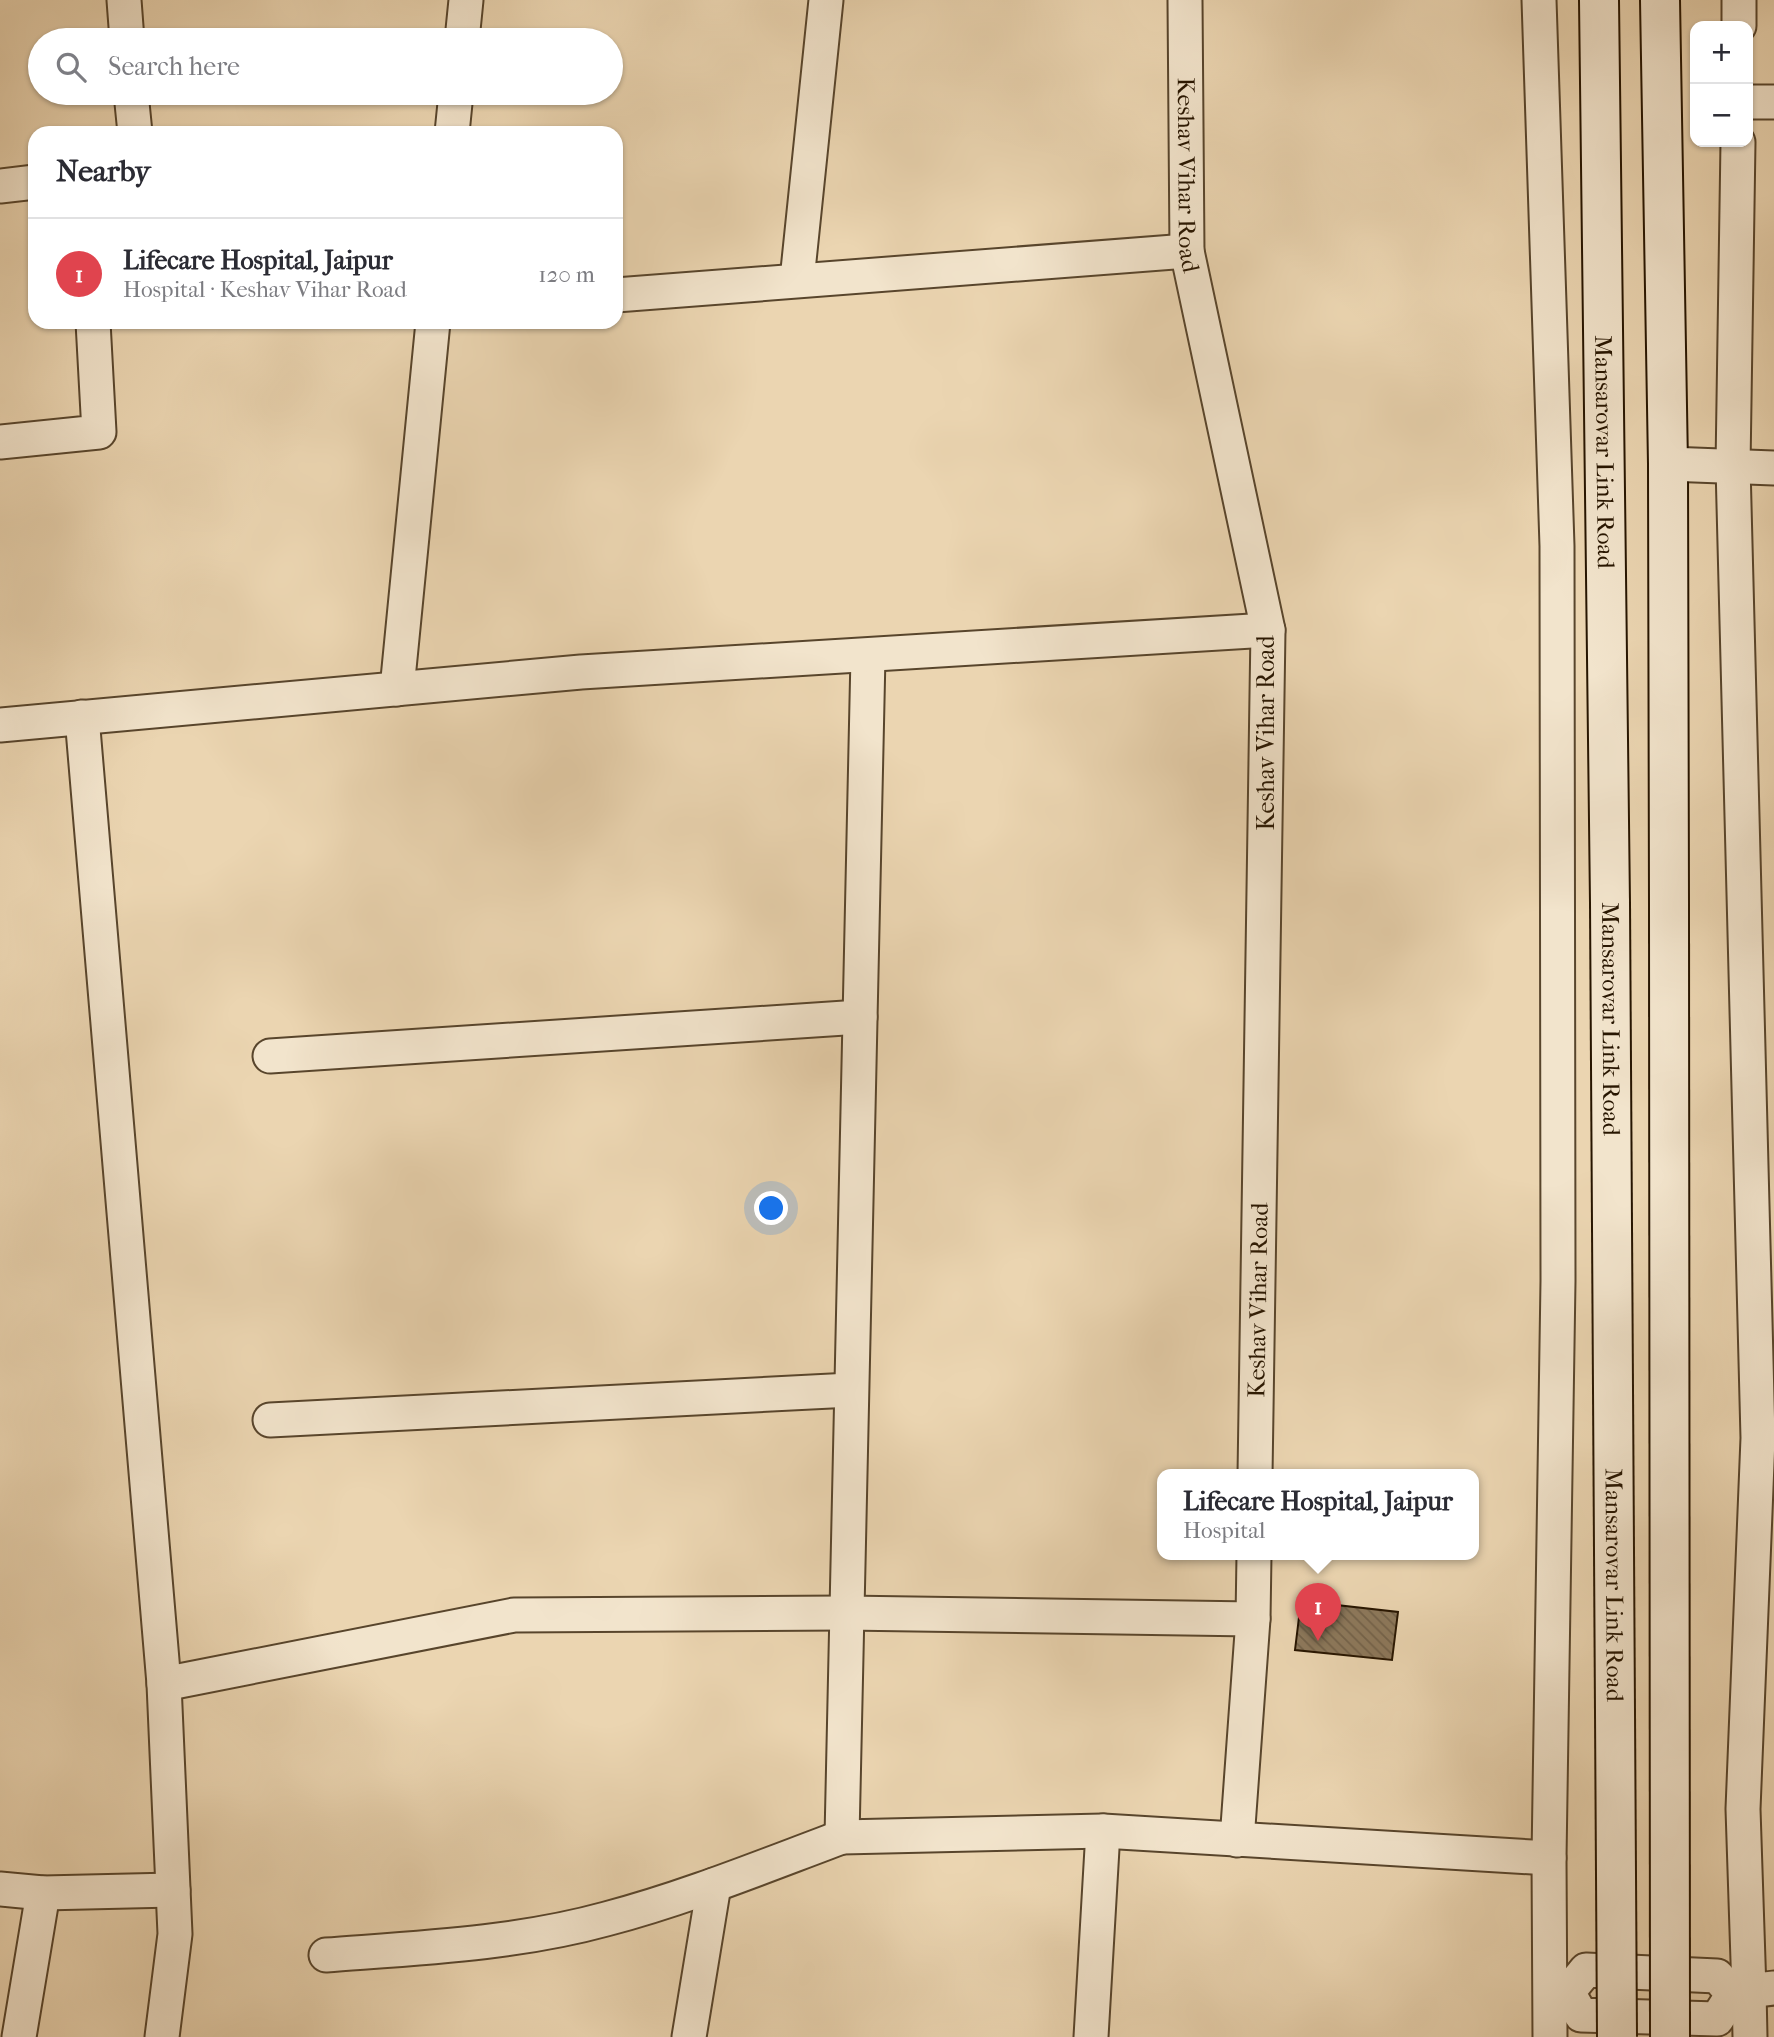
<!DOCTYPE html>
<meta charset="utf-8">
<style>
body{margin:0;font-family:"IM FELL French Canon",serif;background:#f7f7f7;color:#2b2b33}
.controls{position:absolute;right:21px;top:21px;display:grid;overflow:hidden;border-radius:14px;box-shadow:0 2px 5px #0004}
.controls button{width:63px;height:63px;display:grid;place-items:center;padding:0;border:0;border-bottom:2px solid #e1e1e2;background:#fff;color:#2b2b33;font:35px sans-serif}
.you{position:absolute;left:772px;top:1209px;width:24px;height:24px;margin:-18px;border:5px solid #fff;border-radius:50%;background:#1a73e8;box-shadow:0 0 0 10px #1a73e833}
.badge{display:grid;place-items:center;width:46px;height:46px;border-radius:50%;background:#ea580c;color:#fff;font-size:23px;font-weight:700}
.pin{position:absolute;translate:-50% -58px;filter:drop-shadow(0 2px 4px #0008)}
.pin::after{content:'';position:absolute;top:37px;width:24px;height:21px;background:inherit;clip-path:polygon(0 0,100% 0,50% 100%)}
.popup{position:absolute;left:1157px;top:1469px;width:322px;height:91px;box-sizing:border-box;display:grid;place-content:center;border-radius:14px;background:#fff;filter:drop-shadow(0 2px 5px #0005);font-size:23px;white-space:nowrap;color:#7c7c81}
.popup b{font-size:26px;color:#2b2b33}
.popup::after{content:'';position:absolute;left:50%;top:100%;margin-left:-14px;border:14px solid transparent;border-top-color:#fff}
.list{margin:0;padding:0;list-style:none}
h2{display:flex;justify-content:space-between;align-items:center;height:91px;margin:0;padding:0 28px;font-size:30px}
h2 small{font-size:23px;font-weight:400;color:#7c7c81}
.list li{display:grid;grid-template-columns:46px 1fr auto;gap:21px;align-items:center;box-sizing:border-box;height:112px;padding:0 28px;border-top:2px solid #e1e1e2}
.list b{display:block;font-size:26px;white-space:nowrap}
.list p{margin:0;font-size:23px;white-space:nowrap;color:#7c7c81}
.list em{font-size:23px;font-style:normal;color:#7c7c81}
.icon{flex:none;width:38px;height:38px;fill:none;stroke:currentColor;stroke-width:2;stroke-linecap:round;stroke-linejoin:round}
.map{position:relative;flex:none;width:1774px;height:2037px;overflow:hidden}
.search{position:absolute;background:#fff;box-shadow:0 2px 5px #0004;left:28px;top:28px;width:595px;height:77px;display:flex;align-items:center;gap:18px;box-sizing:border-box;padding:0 24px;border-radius:38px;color:#7c7c81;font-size:26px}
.panel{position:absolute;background:#fff;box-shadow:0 2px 5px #0004;left:28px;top:126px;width:595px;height:203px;border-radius:21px}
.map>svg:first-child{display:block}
.building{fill:url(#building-back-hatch);stroke:#271500;stroke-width:2}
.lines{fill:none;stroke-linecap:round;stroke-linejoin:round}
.street-casing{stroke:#58452c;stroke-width:37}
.secondary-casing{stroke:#271500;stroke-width:42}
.street{stroke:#f2e4cc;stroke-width:33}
.secondary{stroke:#f2e4cc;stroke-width:38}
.secondary-bridge-casing{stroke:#271500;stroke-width:42;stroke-linecap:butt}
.secondary-bridge{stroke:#f2e4cc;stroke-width:38}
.labels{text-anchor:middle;stroke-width:5;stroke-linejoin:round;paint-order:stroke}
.street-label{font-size:24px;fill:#271500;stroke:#f2e4cc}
</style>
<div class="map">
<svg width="1774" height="2037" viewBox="0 0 1774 2037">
<defs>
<pattern id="building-back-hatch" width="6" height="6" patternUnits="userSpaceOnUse" patternTransform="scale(1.75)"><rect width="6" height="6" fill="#8d795c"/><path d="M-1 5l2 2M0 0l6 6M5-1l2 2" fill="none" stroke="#73624a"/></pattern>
</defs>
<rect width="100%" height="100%" fill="#ebd5b1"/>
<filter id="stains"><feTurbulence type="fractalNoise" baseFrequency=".00286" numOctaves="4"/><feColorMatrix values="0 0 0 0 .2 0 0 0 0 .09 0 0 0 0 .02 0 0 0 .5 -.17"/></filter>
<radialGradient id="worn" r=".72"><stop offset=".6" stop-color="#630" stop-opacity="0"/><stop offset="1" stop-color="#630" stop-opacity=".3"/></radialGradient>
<path class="building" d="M 1301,1601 L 1398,1612 L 1392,1660 L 1295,1650 Z"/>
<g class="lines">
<defs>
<g id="street">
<path d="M 124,0 L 127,40"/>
<path id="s1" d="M 1185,0 L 1187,251 L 1268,630 L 1255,1475"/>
<path d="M 1539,0 L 1557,546 L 1558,1281 L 1549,1858 L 1550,2037"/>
<path d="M 1739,26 L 1739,0"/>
<path d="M 462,40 L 466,0"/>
<path d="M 131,93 L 135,133"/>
<path d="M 1748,102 L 1774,102"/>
<path d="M 452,133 L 456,93"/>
<path d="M 1738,142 L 1733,466 L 1758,1438 L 1743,1809 L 1749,1991 L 1774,1988"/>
<path d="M 0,186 L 35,182"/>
<path d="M 797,280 L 826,0"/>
<path d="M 616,295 L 1187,251"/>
<path d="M 0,442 L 99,432 L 93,322"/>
<path d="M 1668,464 L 1774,468"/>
<path d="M 868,656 L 842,1837 L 1103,1831 L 1549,1858"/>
<path d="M 397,689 L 433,322"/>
<path d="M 82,717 L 164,1684 L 175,1934 L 162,2037"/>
<path d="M 0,725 L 581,672 L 1268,630"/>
<path d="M 270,1056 L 860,1017"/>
<path d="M 270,1420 L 851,1390"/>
<path d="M 164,1684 L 514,1615 L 845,1613 L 1253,1619"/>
<path d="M 1237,1840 L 1253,1619 L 1254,1555"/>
<path d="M 0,1889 L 43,1893 L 173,1890"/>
<path d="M 326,1955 C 419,1948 515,1944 606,1919 C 686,1898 764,1866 842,1837"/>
<path d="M 1586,1970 L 1717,1976 L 1733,1994 L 1717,2019 L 1581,2015 L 1568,1992 Z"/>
<path d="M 1733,1994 L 1749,1991 L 1750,2037"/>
<path d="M 19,2037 L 43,1893"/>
<path d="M 689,2037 L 714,1885"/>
<path d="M 1091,2037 L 1103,1831"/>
</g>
<g id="secondary">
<path id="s2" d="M 1599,0 L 1610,903"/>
<path d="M 1660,0 L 1668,464 L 1669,906"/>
</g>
</defs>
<use href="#street" class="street-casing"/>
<use href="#secondary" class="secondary-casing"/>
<use href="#street" class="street"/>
<use href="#secondary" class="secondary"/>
<defs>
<g id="secondary-bridge">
<path id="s3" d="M 1610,903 L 1617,2037"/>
<path d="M 1669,906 L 1670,2037"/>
</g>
</defs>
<use href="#secondary-bridge" class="secondary-bridge-casing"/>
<use href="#secondary-bridge" class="secondary-bridge"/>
</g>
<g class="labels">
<g class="street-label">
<text dy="8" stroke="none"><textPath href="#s1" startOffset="175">Keshav Vihar Road</textPath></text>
<text dy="8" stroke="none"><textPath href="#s2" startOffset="452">Mansarovar Link Road</textPath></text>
<text transform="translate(1266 733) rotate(-90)" y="8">Keshav Vihar Road</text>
<text dy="8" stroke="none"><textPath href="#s3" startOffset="116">Mansarovar Link Road</textPath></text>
<text transform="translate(1258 1300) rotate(-89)" y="8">Keshav Vihar Road</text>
<text dy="8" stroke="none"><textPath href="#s3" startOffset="682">Mansarovar Link Road</textPath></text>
</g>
</g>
<rect width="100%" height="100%" filter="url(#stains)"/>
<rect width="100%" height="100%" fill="url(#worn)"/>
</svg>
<div class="controls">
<button>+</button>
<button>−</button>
</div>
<div class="you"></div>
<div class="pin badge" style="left:1318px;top:1641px;background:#e0444e">1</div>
<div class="popup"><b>Lifecare Hospital, Jaipur</b>Hospital</div>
<div class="search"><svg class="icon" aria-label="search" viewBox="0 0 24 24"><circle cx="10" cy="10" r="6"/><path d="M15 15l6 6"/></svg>Search here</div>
<section class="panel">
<h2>Nearby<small></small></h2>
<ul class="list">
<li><span class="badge" style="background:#e0444e">1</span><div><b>Lifecare Hospital, Jaipur</b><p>Hospital · Keshav Vihar Road</p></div><em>120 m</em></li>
</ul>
</section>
</div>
